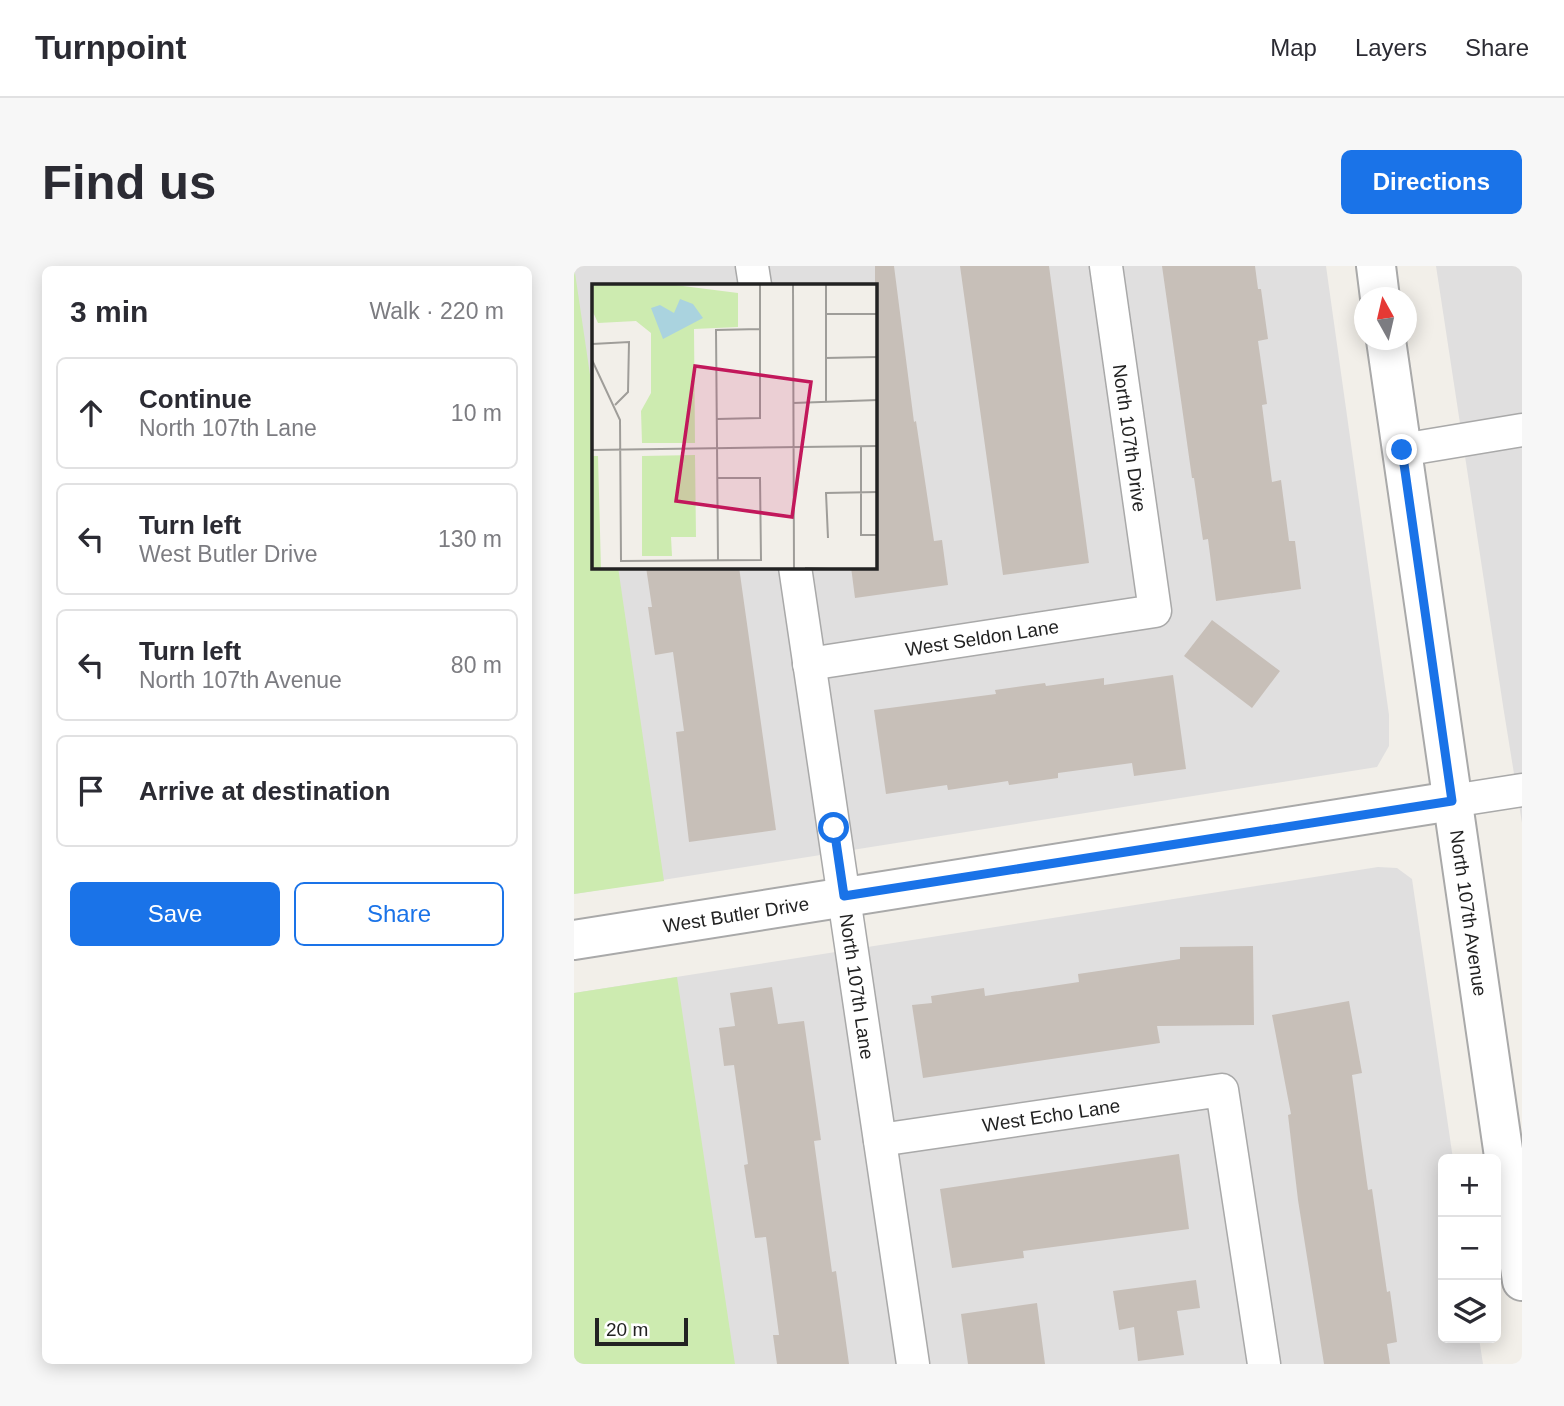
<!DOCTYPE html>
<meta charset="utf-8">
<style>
body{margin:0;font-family:Helvetica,sans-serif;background:#f7f7f7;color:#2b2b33}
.controls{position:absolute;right:21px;bottom:21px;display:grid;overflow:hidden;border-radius:10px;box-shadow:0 4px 18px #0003}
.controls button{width:63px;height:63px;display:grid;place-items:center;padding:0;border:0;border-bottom:2px solid #e1e1e2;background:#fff;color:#2b2b33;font:35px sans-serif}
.compass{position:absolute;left:780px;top:21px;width:63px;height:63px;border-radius:50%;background:#fff;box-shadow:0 4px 18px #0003;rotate:352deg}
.scale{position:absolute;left:21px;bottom:18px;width:93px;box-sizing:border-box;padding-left:7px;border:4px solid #222;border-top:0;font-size:19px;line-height:24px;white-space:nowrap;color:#222;-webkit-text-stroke:5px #fff;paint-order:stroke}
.stop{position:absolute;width:21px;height:21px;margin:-16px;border:5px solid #1a73e8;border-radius:50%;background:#fff}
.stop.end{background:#1a73e8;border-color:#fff;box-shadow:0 2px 7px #0008}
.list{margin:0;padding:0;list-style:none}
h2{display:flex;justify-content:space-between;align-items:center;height:91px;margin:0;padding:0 28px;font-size:30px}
h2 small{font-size:23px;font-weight:400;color:#7c7c81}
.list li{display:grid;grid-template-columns:46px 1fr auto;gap:21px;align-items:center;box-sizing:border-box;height:112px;margin:0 14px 14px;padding:0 14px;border:2px solid #e1e1e2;border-radius:10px}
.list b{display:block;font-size:26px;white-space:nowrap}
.list p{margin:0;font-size:23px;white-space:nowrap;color:#7c7c81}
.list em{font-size:23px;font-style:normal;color:#7c7c81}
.actions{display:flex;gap:14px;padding:21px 28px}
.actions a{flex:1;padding:16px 0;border:2px solid #1a73e8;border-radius:10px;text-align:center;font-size:24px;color:#1a73e8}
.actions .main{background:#1a73e8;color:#fff}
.icon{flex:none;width:38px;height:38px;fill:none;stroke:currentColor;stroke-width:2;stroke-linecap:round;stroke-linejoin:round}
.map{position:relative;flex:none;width:948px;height:1098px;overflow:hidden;border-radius:10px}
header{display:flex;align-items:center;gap:42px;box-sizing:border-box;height:98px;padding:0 35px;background:#fff;border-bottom:2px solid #e1e1e2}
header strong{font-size:33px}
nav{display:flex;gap:38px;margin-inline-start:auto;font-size:24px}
.intro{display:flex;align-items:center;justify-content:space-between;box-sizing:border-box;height:168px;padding:0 42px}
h1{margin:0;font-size:49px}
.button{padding:18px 32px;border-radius:10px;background:#1a73e8;color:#fff;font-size:24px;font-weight:700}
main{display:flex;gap:42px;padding:0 42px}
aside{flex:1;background:#fff;border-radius:10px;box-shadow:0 4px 18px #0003}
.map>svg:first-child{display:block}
.residential{fill:#e0dfdf;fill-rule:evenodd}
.grass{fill:#cdebb0}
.building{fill:#c7bfb8}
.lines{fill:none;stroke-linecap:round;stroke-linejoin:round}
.minor-casing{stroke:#a9a9a9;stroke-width:35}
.tertiary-casing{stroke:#a9a9a9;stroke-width:42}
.minor{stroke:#fff;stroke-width:32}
.tertiary{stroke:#fff;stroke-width:38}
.route{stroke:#1a73e8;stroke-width:9}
.labels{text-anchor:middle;stroke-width:5;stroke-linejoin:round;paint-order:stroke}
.street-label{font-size:19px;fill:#222;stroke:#fff}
.inset-road{fill:none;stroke:#9f9d99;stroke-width:2}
.view{fill:#c2185b;fill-opacity:0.15;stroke:#c2185b;stroke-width:3.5}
.inset-edge{fill:none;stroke:#222;stroke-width:3.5}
</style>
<header>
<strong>Turnpoint</strong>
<nav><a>Map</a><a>Layers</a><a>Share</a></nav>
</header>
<div class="intro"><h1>Find us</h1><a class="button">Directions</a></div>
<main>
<aside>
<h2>3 min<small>Walk · 220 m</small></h2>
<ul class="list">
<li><svg class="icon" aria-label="ahead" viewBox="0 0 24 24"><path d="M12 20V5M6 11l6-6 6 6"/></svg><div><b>Continue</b><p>North 107th Lane</p></div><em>10 m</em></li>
<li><svg class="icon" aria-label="left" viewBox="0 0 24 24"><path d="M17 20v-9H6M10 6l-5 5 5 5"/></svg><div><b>Turn left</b><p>West Butler Drive</p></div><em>130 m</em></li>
<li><svg class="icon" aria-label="left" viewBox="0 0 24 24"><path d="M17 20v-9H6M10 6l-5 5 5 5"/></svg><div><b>Turn left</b><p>North 107th Avenue</p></div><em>80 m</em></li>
<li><svg class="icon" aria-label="arrive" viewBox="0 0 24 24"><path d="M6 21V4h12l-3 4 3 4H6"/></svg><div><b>Arrive at destination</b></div></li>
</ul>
<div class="actions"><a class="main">Save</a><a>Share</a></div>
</aside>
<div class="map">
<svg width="948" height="1098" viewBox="0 0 948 1098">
<rect width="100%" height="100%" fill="#f2efe9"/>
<path class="residential" d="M 0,0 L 752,0 L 815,449 L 815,480 L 803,501 L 0,628 ZM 19,19 L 301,19 L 301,301 L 19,301 Z
M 862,0 L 948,0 L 948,557 L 930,446 Z
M 804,601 L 823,602 L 838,613 L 879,893 L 869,893 L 869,1072 L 905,1072 L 909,1098 L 0,1098 L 0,727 Z"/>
<path class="grass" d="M 0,0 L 19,129 L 19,301 L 44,301 L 90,615 L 0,628 Z
M 103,711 L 161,1098 L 0,1098 L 0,727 Z"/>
<path class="building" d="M 301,0 L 320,0 L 340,156 L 342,155 L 360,275 L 368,274 L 374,319 L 281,332 L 277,301 L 301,301 Z
M 386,0 L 475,0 L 515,297 L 429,309 Z
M 588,0 L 681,0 L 684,23 L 687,23 L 694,73 L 684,75 L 693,138 L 688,139 L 698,216 L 707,214 L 715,275 L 721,275 L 727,323 L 642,335 L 634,273 L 629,274 L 620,212 L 618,212 Z
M 72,301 L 165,301 L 202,564 L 115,576 L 102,466 L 110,465 L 99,386 L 81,389 L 74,341 L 78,341 Z
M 638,354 L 706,405 L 678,442 L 610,390 Z
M 599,409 L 612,503 L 560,510 L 558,497 L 484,507 L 484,512 L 435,519 L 434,515 L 374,524 L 373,519 L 312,528 L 300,444 L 422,428 L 421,424 L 471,417 L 472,420 L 530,412 L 530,419 Z
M 679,680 L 680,759 L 583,760 L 586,777 L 349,812 L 338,739 L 358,737 L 357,730 L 410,722 L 411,730 L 505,716 L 504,708 L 606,693 L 606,681 Z
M 198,721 L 204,758 L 230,755 L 247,874 L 240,875 L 258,1006 L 262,1005 L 275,1098 L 203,1098 L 199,1069 L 205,1069 L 192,971 L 181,972 L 170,899 L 174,898 L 160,799 L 150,800 L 145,762 L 161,760 L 156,727 Z
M 775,735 L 788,807 L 778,809 L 794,924 L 798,923 L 813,1026 L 816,1025 L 823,1076 L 813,1078 L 816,1098 L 750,1098 L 724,934 L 714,849 L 717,848 L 698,749 Z
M 605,888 L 615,963 L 449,985 L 450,992 L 378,1002 L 366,923 Z
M 622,1014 L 626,1042 L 603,1045 L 610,1089 L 564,1095 L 560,1061 L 545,1064 L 539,1025 Z
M 463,1037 L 471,1098 L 394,1098 L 387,1048 Z"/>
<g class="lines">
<defs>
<g id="minor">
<path d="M 178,0 L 181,19"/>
<path d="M 828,184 L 948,164"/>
<path id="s1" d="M 221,301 L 339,1098"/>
<path id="s2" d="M 235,398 L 581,345 L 532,0"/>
<path d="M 878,535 L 948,524"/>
<path id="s3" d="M 306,874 L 648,824 L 690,1098"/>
</g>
<g id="tertiary">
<path d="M 802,0 L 806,32"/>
<path id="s4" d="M 812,74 L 948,1015"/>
<path id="s5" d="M 0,674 L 878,535"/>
</g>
</defs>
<use href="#minor" class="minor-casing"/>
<use href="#tertiary" class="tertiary-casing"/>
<use href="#minor" class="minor"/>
<use href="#tertiary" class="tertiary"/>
</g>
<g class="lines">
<path class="route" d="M 260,562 L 270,630 L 878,535 L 828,184"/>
</g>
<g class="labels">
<g class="street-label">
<text transform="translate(556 172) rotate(82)" y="7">North 107th Drive</text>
<text dy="7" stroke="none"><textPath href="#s2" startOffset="175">West Seldon Lane</textPath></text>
<text dy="7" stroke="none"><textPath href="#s5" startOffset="164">West Butler Drive</textPath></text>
<text dy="7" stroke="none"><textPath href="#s4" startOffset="579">North 107th Avenue</textPath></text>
<text dy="7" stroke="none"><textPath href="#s1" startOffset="424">North 107th Lane</textPath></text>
<text dy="7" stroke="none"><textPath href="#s3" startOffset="173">West Echo Lane</textPath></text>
</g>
</g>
<g transform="translate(18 18)">
<rect width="285" height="285" fill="#f2efe9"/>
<path d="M 0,1 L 83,1 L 146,9 L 146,43 L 102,45 L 103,159 L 50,159 L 49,127 L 59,109 L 59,49 L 44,37 L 6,39 L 0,26 ZM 103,171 L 104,253 L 79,253 L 80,272 L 50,272 L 50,172 ZM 0,172 L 6,172 L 9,285 L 0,285 Z" fill="#cdebb0"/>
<path d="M 88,15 L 101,20 L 111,34 L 71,55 L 59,24 L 68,21 L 82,29 Z" fill="#aad3df"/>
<path class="inset-road" d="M 201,1 L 202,285M 234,1 L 234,118M 234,30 L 286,30M 0,60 L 37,58 L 36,108 L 23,121M 233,74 L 286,73M 0,76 L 28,136 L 29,277 L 169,276 L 168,194 L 125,194M 201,119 L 286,116M 125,135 L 168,134 L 168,1M 269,162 L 269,251 L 286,251M 0,166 L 286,162M 236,254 L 234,209 L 286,208M 126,276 L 124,46 L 168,45M 213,284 L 239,285"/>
<path class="view" d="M 103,82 L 219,98 L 200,233 L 84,217 Z"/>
<rect width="285" height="285" class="inset-edge"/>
</g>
</svg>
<div class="controls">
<button>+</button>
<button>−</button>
<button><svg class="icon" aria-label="layers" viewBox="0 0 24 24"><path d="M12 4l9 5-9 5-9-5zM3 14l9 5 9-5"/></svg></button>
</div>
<svg class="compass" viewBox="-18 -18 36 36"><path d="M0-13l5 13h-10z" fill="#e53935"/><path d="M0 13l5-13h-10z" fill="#7c7c81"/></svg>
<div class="scale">20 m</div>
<div class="stop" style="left:260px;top:562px"></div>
<div class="stop end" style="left:828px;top:184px"></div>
</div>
</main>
